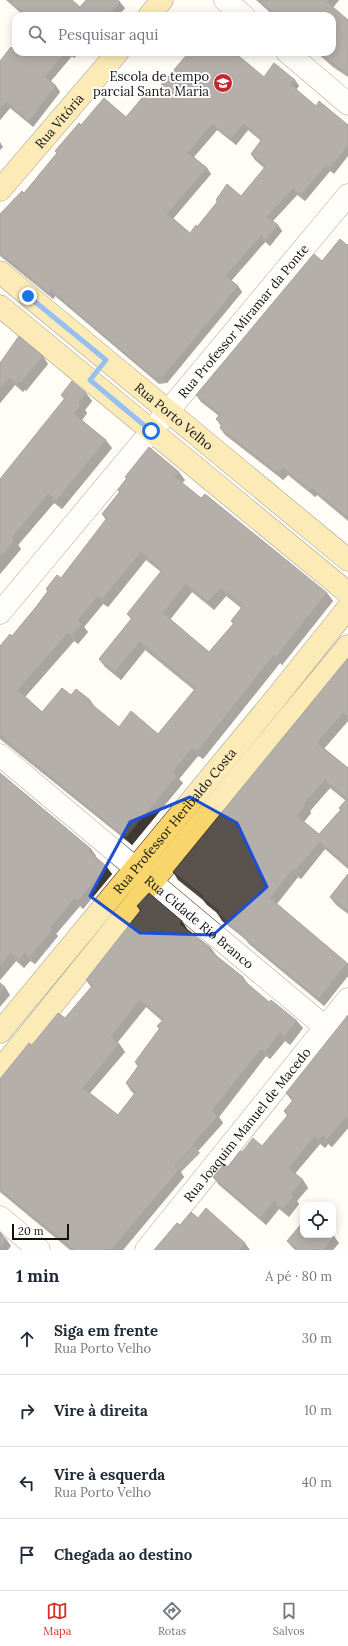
<!DOCTYPE html>
<html lang="pt">
<meta charset="utf-8">
<style>
body{margin:0;font-family:Lora,serif;background:#f2f2f3;color:#1f2937}
.controls{position:absolute;right:12px;bottom:12px;display:grid;overflow:hidden;border-radius:8px;box-shadow:0 2px 10px #0003}
.controls button{width:36px;height:36px;display:grid;place-items:center;padding:0;border:0;border-bottom:1px solid #e0e1e3;background:#fff;color:#1f2937;font:20px sans-serif}
.scale{position:absolute;left:12px;bottom:10px;width:57px;box-sizing:border-box;padding-left:4px;border:2px solid #111;border-top:0;font-size:11px;line-height:14px;white-space:nowrap;color:#111;-webkit-text-stroke:3px #fff;paint-order:stroke}
.stop{position:absolute;width:12px;height:12px;margin:-9px;border:3px solid #1a73e8;border-radius:50%;background:#fff}
.stop.end{background:#1a73e8;border-color:#fff;box-shadow:0 1px 4px #0008}
.list{margin:0;padding:0;list-style:none}
h2{display:flex;justify-content:space-between;align-items:center;height:52px;margin:0;padding:0 16px;font-size:17px}
h2 small{font-size:13px;font-weight:400;color:#747a83}
.list li{display:grid;grid-template-columns:26px 1fr auto;gap:12px;align-items:center;box-sizing:border-box;height:72px;padding:0 16px;border-top:1px solid #e0e1e3}
.list b{display:block;font-size:15px;white-space:nowrap}
.list p{margin:0;font-size:13px;white-space:nowrap;color:#747a83}
.list em{font-size:13px;font-style:normal;color:#747a83}
.icon{flex:none;width:22px;height:22px;fill:none;stroke:currentColor;stroke-width:2;stroke-linecap:round;stroke-linejoin:round}
.map{position:relative;flex:none;width:348px;height:1250px;overflow:hidden}
.search{position:absolute;background:#fff;box-shadow:0 2px 10px #0003;left:12px;right:12px;top:12px;height:44px;display:flex;align-items:center;gap:10px;box-sizing:border-box;padding:0 14px;border-radius:12px;color:#747a83;font-size:15px}
.sheet{height:340px;background:#fff}
nav{display:flex;justify-content:space-around;align-items:center;box-sizing:border-box;height:56px;border-top:1px solid #e0e1e3;background:#fff;font-size:11px;color:#747a83}
nav a{display:grid;justify-items:center;gap:2px}
nav .on{color:#d93025}
.map>svg:first-child{display:block}
.lines{fill:none;stroke-linecap:round;stroke-linejoin:round}
.minor-casing{stroke:#444;stroke-width:23}
.primary-casing{stroke:#222;stroke-width:23}
.minor{stroke:#fff;stroke-width:22}
.primary{stroke:#f9d66b;stroke-width:22}
.wall{fill:#4d4742;fill-rule:evenodd}
.shaded-wall{fill:#3f3936}
.building{fill:#5a524d;stroke:#3f3936;fill-rule:evenodd}
.route{stroke:#1a73e8;stroke-width:5}
.marked{fill:none;stroke:#1d4ed8;stroke-width:3;stroke-linejoin:round}
.labels{text-anchor:middle;stroke-width:4;stroke-linejoin:round;paint-order:stroke}
.poi-label{font-size:13px;fill:#111;stroke:#fff;text-anchor:end}
.street-label{font-size:13px;fill:#111;stroke:#fff}
</style>
<div class="map">
<svg width="348" height="1250" viewBox="0 0 348 1250">
<rect width="100%" height="100%" fill="#fffdf5"/>
<g class="lines">
<defs>
<g id="minor">
<path d="M 225,0 L 244,16"/>
<path d="M 287,52 L 348,104"/>
<path id="s1" d="M 0,613 L 348,195"/>
<path id="s2" d="M 0,755 L 325,1027"/>
<path d="M 0,1217 L 39,1250"/>
<path id="s3" d="M 146,1250 L 348,999"/>
</g>
<g id="primary">
<path d="M 149,16 L 162,0"/>
<path id="s4" d="M 0,190 L 118,52"/>
<path id="s5" d="M 0,272 L 348,560"/>
<path d="M 0,306 L 348,593"/>
<path id="s6" d="M 0,1032 L 271,704 L 348,608"/>
<path d="M 0,1070 L 152,882 L 348,646"/>
</g>
</defs>
<use href="#minor" class="minor-casing"/>
<use href="#primary" class="primary-casing"/>
<use href="#minor" class="minor"/>
<use href="#primary" class="primary"/>
</g>
<path class="wall" d="M 6,0 L 72,0 L 80,7 L 125,8 L 118,16 L 24,16 Z
M 256,0 L 339,0 L 333,7 L 348,20 L 348,77 L 333,67 L 316,52 L 332,52 L 332,16 L 274,16 Z
M 22,52 L 80,52 L 74,58 L 72,56 L 51,81 L 56,86 L 60,92 L 33,127 L 10,108 L 0,120 L 0,61 L 20,55 Z
M 264,77 L 295,80 L 299,86 L 296,90 L 334,174 L 330,171 L 305,201 L 297,195 L 273,221 L 278,225 L 282,231 L 270,246 L 265,242 L 231,281 L 238,286 L 242,292 L 167,383 L 159,384 L 55,296 L 53,299 L 0,256 L 0,214 L 24,193 L 57,153 L 55,151 L 81,125 L 126,117 L 152,96 ZM 217,130 L 236,145 L 248,130 L 261,141 L 251,154 L 255,160 L 264,168 L 241,196 L 216,200 L 217,202 L 197,227 L 190,233 L 173,218 L 211,174 L 207,168 L 194,157 Z
M 348,244 L 348,521 L 317,495 L 315,497 L 288,475 L 283,480 L 225,435 L 220,428 L 221,426 L 216,419 L 219,416 L 201,402 L 196,395 L 322,261 Z
M 0,363 L 48,364 L 26,391 L 25,389 L 23,392 L 15,385 L 0,403 Z
M 86,393 L 92,401 L 85,410 L 87,413 L 82,420 L 112,448 L 62,509 L 54,503 L 18,545 L 21,549 L 0,574 L 64,399 L 61,395 Z
M 125,477 L 185,480 L 182,483 L 201,498 L 327,593 L 333,601 L 282,665 L 280,663 L 203,759 L 198,756 L 179,779 L 183,783 L 132,845 L 0,739 L 0,646 L 12,636 L 36,607 L 48,591 L 46,589 L 61,578 L 106,520 L 102,514 L 119,492 L 118,490 L 127,479 ZM 146,560 L 161,572 L 127,614 L 131,619 L 99,659 L 105,667 L 121,680 L 145,650 L 194,690 L 158,734 L 119,727 L 96,708 L 71,695 L 42,712 L 25,697 L 74,641 L 78,644 L 88,632 L 84,627 L 103,604 L 108,607 ZM 192,592 L 214,610 L 226,596 L 241,608 L 231,621 L 233,624 L 209,652 L 170,619 Z
M 348,658 L 348,721 L 324,748 L 348,768 L 348,869 L 325,849 L 301,879 L 298,877 L 277,904 L 348,964 L 348,976 L 324,1006 L 249,944 L 245,939 L 222,921 L 217,913 L 207,905 L 203,900 L 178,880 L 173,872 ZM 330,788 L 346,801 L 339,808 L 340,810 L 319,834 L 304,822 L 311,813 L 310,811 Z
M 0,773 L 91,849 L 96,856 L 95,857 L 112,874 L 83,909 L 80,906 L 56,934 L 58,936 L 35,964 L 30,961 L 24,968 L 16,961 L 0,980 Z
M 348,874 L 348,914 L 336,905 L 330,897 Z
M 137,906 L 182,921 L 187,929 L 211,948 L 216,955 L 248,985 L 303,1028 L 290,1045 L 285,1041 L 270,1059 L 266,1056 L 219,1117 L 223,1123 L 198,1151 L 200,1153 L 181,1172 L 184,1177 L 123,1250 L 70,1250 L 0,1192 L 0,1079 L 32,1045 L 65,1018 L 91,987 L 86,980 L 140,911 ZM 146,1007 L 162,1021 L 157,1026 L 159,1029 L 135,1062 L 138,1067 L 126,1083 L 131,1091 L 134,1094 L 118,1115 L 90,1093 L 125,1052 L 118,1042 Z
M 348,1015 L 348,1128 L 332,1147 L 328,1144 L 325,1148 L 320,1144 L 295,1173 L 303,1180 L 308,1188 L 297,1201 L 299,1204 L 289,1217 L 279,1209 L 266,1225 L 219,1185 L 213,1177 L 228,1167 L 242,1152 L 262,1146 L 287,1116 L 284,1111 L 292,1101 L 286,1093 Z
M 287,1241 L 339,1243 L 333,1250 L 295,1250 L 292,1247 Z"/>
<path class="shaded-wall" d="M 329,0 L 339,0 L 332,9 L 327,2 Z
M 120,2 L 125,8 L 118,16 L 108,16 Z
M 66,52 L 69,52 L 72,56 L 49,83 L 45,77 Z
M 70,52 L 80,52 L 74,58 Z
M 295,80 L 299,86 L 295,91 L 291,85 Z
M 56,86 L 60,92 L 33,127 L 29,121 Z
M 6,102 L 10,108 L 0,120 L 0,109 Z
M 212,124 L 217,130 L 192,159 L 188,153 Z
M 244,124 L 248,130 L 236,145 L 231,139 Z
M 0,142 L 3,147 L 0,150 Z
M 348,145 L 348,156 L 334,174 L 330,168 Z
M 326,165 L 330,171 L 305,201 L 301,195 Z
M 207,168 L 211,174 L 172,220 L 167,214 Z
M 293,189 L 297,195 L 271,223 L 267,217 Z
M 278,225 L 282,231 L 270,246 L 266,240 Z
M 261,236 L 265,242 L 230,282 L 226,276 Z
M 238,286 L 242,292 L 167,383 L 163,377 Z
M 51,290 L 55,296 L 53,299 L 49,293 Z
M 43,356 L 48,364 L 26,391 L 21,383 Z
M 10,378 L 15,385 L 0,403 L 0,389 Z
M 20,382 L 25,389 L 23,392 L 17,384 Z
M 86,393 L 92,401 L 85,410 L 87,413 L 80,423 L 74,414 L 79,402 Z
M 106,440 L 112,448 L 62,509 L 56,501 Z
M 283,468 L 288,475 L 283,480 L 278,473 Z
M 179,472 L 185,480 L 181,484 L 175,477 Z
M 312,488 L 317,495 L 315,497 L 310,490 Z
M 48,494 L 54,503 L 18,545 L 21,549 L 0,574 L 0,558 L 12,538 Z
M 141,552 L 146,560 L 108,607 L 102,600 Z
M 186,584 L 192,592 L 169,621 L 163,613 Z
M 221,588 L 226,596 L 214,610 L 208,602 Z
M 327,593 L 333,601 L 282,665 L 276,657 Z
M 98,596 L 103,604 L 84,627 L 88,632 L 78,644 L 72,636 L 78,620 Z
M 68,633 L 74,641 L 24,698 L 18,690 Z
M 140,642 L 145,650 L 121,680 L 115,672 Z
M 274,655 L 280,663 L 203,759 L 197,752 Z
M 90,700 L 96,708 L 89,702 Z
M 343,713 L 348,721 L 323,750 L 317,743 Z
M 192,748 L 198,756 L 179,779 L 183,783 L 132,845 L 126,838 L 173,772 Z
M 325,780 L 330,788 L 310,811 L 311,813 L 302,824 L 297,816 L 304,804 Z
M 320,842 L 325,849 L 301,879 L 295,871 Z
M 91,849 L 96,856 L 94,859 L 89,851 Z
M 107,867 L 112,874 L 83,909 L 78,901 Z
M 293,869 L 298,877 L 275,906 L 270,898 Z
M 75,898 L 80,906 L 56,934 L 58,936 L 35,964 L 30,957 L 51,927 Z
M 182,921 L 187,929 L 185,932 L 180,924 Z
M 211,948 L 216,956 L 209,950 Z
M 11,953 L 16,961 L 0,980 L 0,967 Z
M 25,953 L 30,961 L 24,968 L 19,960 Z
M 347,963 L 348,964 L 348,976 L 324,1006 L 319,999 Z
M 243,977 L 249,985 L 242,979 Z
M 5,987 L 10,995 L 0,1007 L 0,994 Z
M 140,1000 L 146,1007 L 116,1044 L 111,1037 Z
M 297,1021 L 303,1028 L 290,1045 L 284,1037 Z
M 280,1033 L 285,1041 L 270,1059 L 265,1052 Z
M 119,1044 L 125,1052 L 88,1095 L 83,1088 Z
M 261,1049 L 266,1056 L 219,1117 L 223,1123 L 198,1151 L 193,1144 L 212,1111 Z
M 346,1117 L 348,1120 L 348,1128 L 332,1147 L 327,1140 Z
M 315,1136 L 320,1144 L 294,1175 L 289,1168 Z
M 323,1136 L 328,1144 L 325,1148 L 319,1140 Z
M 179,1170 L 184,1177 L 123,1250 L 111,1250 Z
M 303,1180 L 308,1188 L 297,1201 L 299,1204 L 289,1217 L 283,1209 L 291,1194 Z
M 274,1201 L 279,1209 L 266,1225 L 260,1218 Z
M 0,1231 L 5,1238 L 0,1235 Z
M 334,1236 L 339,1243 L 333,1250 L 324,1250 Z
M 6,1239 L 11,1246 L 8,1250 L 0,1250 L 0,1248 Z
M 245,1243 L 250,1250 L 239,1250 Z"/>
<path class="building" d="M 8,0 L 72,0 L 80,7 L 86,0 L 118,0 L 120,2 L 108,16 L 27,16 Z
M 259,0 L 329,0 L 327,2 L 348,20 L 348,74 L 328,60 L 319,52 L 332,52 L 332,16 L 277,16 Z
M 11,47 L 20,55 L 22,52 L 66,52 L 45,77 L 56,86 L 29,121 L 6,102 L 0,109 L 0,61 Z
M 189,52 L 234,52 L 264,77 L 274,63 L 295,80 L 291,85 L 304,96 L 316,106 L 319,101 L 348,125 L 348,145 L 330,168 L 326,165 L 301,195 L 293,189 L 267,217 L 278,225 L 266,240 L 261,236 L 226,276 L 238,286 L 163,377 L 154,378 L 51,290 L 49,293 L 0,253 L 0,214 L 22,191 L 24,193 L 57,153 L 55,151 L 79,123 L 81,125 L 104,98 L 126,117 L 147,92 L 152,96 ZM 212,124 L 231,139 L 244,124 L 262,139 L 251,154 L 266,166 L 241,196 L 227,184 L 216,200 L 218,201 L 197,227 L 196,225 L 190,233 L 167,214 L 207,168 L 188,153 Z
M 340,239 L 347,245 L 348,244 L 348,518 L 312,488 L 310,490 L 283,468 L 278,473 L 220,428 L 222,424 L 216,419 L 220,414 L 196,395 L 314,254 L 322,261 Z
M 19,336 L 43,356 L 21,383 L 20,382 L 17,384 L 10,378 L 0,389 L 0,363 Z
M 72,381 L 86,393 L 79,402 L 81,405 L 74,414 L 106,440 L 56,501 L 48,494 L 12,538 L 15,540 L 0,558 L 0,479 L 65,398 L 61,395 Z
M 149,447 L 179,472 L 175,477 L 201,498 L 205,494 L 327,593 L 276,657 L 274,655 L 197,752 L 192,748 L 173,772 L 177,776 L 126,838 L 0,735 L 0,646 L 10,634 L 12,636 L 36,607 L 48,591 L 46,589 L 57,575 L 61,578 L 107,518 L 102,514 L 120,492 L 118,490 L 127,478 L 125,477 ZM 141,552 L 162,570 L 127,614 L 132,618 L 99,659 L 115,672 L 140,642 L 196,688 L 158,734 L 131,711 L 119,727 L 89,702 L 90,700 L 76,689 L 71,695 L 62,688 L 42,712 L 18,690 L 68,633 L 72,636 L 82,624 L 78,620 L 98,596 L 102,600 ZM 186,584 L 208,602 L 221,588 L 243,606 L 231,621 L 234,623 L 209,652 L 163,613 Z
M 348,658 L 348,717 L 343,713 L 317,743 L 348,768 L 348,866 L 320,842 L 295,871 L 293,869 L 270,898 L 347,963 L 319,999 L 243,937 L 244,936 L 217,913 L 219,911 L 202,898 L 203,896 L 173,872 ZM 325,780 L 347,799 L 339,808 L 341,810 L 319,834 L 297,816 L 306,805 L 304,804 Z
M 0,773 L 91,849 L 89,851 L 107,867 L 78,901 L 75,898 L 51,927 L 53,929 L 30,957 L 25,953 L 19,960 L 11,953 L 0,967 Z
M 348,874 L 348,911 L 330,897 Z
M 149,893 L 182,921 L 180,924 L 211,948 L 209,950 L 243,977 L 242,979 L 269,1002 L 271,1000 L 297,1021 L 284,1037 L 280,1033 L 265,1052 L 261,1049 L 212,1111 L 218,1116 L 193,1144 L 194,1145 L 175,1166 L 179,1170 L 111,1250 L 109,1248 L 107,1250 L 74,1250 L 0,1189 L 0,1079 L 29,1043 L 32,1045 L 58,1013 L 65,1018 L 93,985 L 86,980 L 141,910 L 137,906 ZM 140,1000 L 164,1019 L 157,1026 L 160,1028 L 135,1062 L 139,1065 L 126,1083 L 136,1092 L 118,1115 L 83,1088 L 119,1044 L 111,1037 Z
M 0,983 L 5,987 L 0,994 Z
M 348,1015 L 348,1119 L 346,1117 L 327,1140 L 323,1136 L 319,1140 L 315,1136 L 289,1168 L 303,1180 L 291,1194 L 294,1197 L 283,1209 L 274,1201 L 260,1218 L 213,1177 L 224,1164 L 228,1167 L 240,1151 L 242,1152 L 253,1138 L 262,1146 L 288,1115 L 284,1111 L 294,1099 L 286,1093 Z
M 206,1208 L 245,1243 L 239,1250 L 154,1250 L 177,1223 L 180,1225 L 191,1212 L 198,1218 Z
M 303,1222 L 303,1235 L 333,1235 L 334,1236 L 324,1250 L 318,1250 L 317,1249 L 316,1250 L 298,1250 L 287,1241 Z
M 0,1234 L 6,1239 L 0,1248 Z"/>
<g class="lines">
<path class="route" d="M 28,296 L 106,360 L 90,380 L 151,431"/>
</g>
<path d="M0 0H348V1250H0ZM 190,797 L 237,823 L 267,887 L 213,935 L 140,933 L 90,896 L 130,822 Z" fill="#fffdf5" fill-opacity=".55" fill-rule="evenodd"/>
<path class="marked" d="M 190,797 L 237,823 L 267,887 L 213,935 L 140,933 L 90,896 L 130,822 Z"/>
<defs>
<symbol id="school-disc" viewBox="-11 -11 22 22"><circle r="9.5" fill="#c4262e" stroke="#fff"/><path d="M0-5L7-2L0 1L-7-2ZM-4 1L0 2.5L4 1V4Q0 6-4 4Z" fill="#fff"/></symbol>
</defs>
<g fill-rule="evenodd">
<use href="#school-disc" x="212" y="72" width="22" height="22"/>
</g>
<g class="labels">
<g class="poi-label">
<text x="209" y="81">Escola de tempo<tspan x="209" dy="15">parcial Santa Maria</tspan></text>
</g>
<g class="street-label">
<text dy="5" stroke="none"><textPath href="#s4" startOffset="91">Rua Vitória</textPath></text>
<text dy="5" stroke="none"><textPath href="#s1" startOffset="380">Rua Professor Miramar da Ponte</textPath></text>
<text dy="5" stroke="none"><textPath href="#s5" startOffset="226">Rua Porto Velho</textPath></text>
<text dy="5" stroke="none"><textPath href="#s6" startOffset="274">Rua Professor Heribaldo Costa</textPath></text>
<text dy="5" stroke="none"><textPath href="#s2" startOffset="260">Rua Cidade Rio Branco</textPath></text>
<text dy="5" stroke="none"><textPath href="#s3" startOffset="161">Rua Joaquim Manuel de Macedo</textPath></text>
</g>
</g>
</svg>
<div class="controls">
<button><svg class="icon" aria-label="locate" viewBox="0 0 24 24"><circle cx="12" cy="12" r="6"/><path d="M12 2v4M12 18v4M2 12h4M18 12h4"/></svg></button>
</div>
<div class="scale">20 m</div>
<div class="stop" style="left:151px;top:431px"></div>
<div class="stop end" style="left:28px;top:296px"></div>
<div class="search"><svg class="icon" aria-label="search" viewBox="0 0 24 24"><circle cx="10" cy="10" r="6"/><path d="M15 15l6 6"/></svg>Pesquisar aqui</div>
</div>
<section class="sheet">
<h2>1 min<small>A pé · 80 m</small></h2>
<ul class="list">
<li><svg class="icon" aria-label="ahead" viewBox="0 0 24 24"><path d="M12 20V5M6 11l6-6 6 6"/></svg><div><b>Siga em frente</b><p>Rua Porto Velho</p></div><em>30 m</em></li>
<li><svg class="icon" aria-label="right" viewBox="0 0 24 24"><path d="M7 20v-9h11M14 6l5 5-5 5"/></svg><div><b>Vire à direita</b></div><em>10 m</em></li>
<li><svg class="icon" aria-label="left" viewBox="0 0 24 24"><path d="M17 20v-9H6M10 6l-5 5 5 5"/></svg><div><b>Vire à esquerda</b><p>Rua Porto Velho</p></div><em>40 m</em></li>
<li><svg class="icon" aria-label="arrive" viewBox="0 0 24 24"><path d="M6 21V4h12l-3 4 3 4H6"/></svg><div><b>Chegada ao destino</b></div></li>
</ul>
</section>
<nav>
<a class="on"><svg class="icon" aria-label="map" viewBox="0 0 24 24"><path d="M3 6l6-2 6 2 6-2v14l-6 2-6-2-6 2zM9 4v14M15 6v14"/></svg>Mapa</a>
<a><svg class="icon" aria-label="directions" viewBox="0 0 24 24"><path d="M12 3l9 9-9 9-9-9zM9 14v-3h6M13 9l2 2-2 2"/></svg>Rotas</a>
<a><svg class="icon" aria-label="saved" viewBox="0 0 24 24"><path d="M7 4h10v16l-5-4-5 4z"/></svg>Salvos</a>
</nav>
